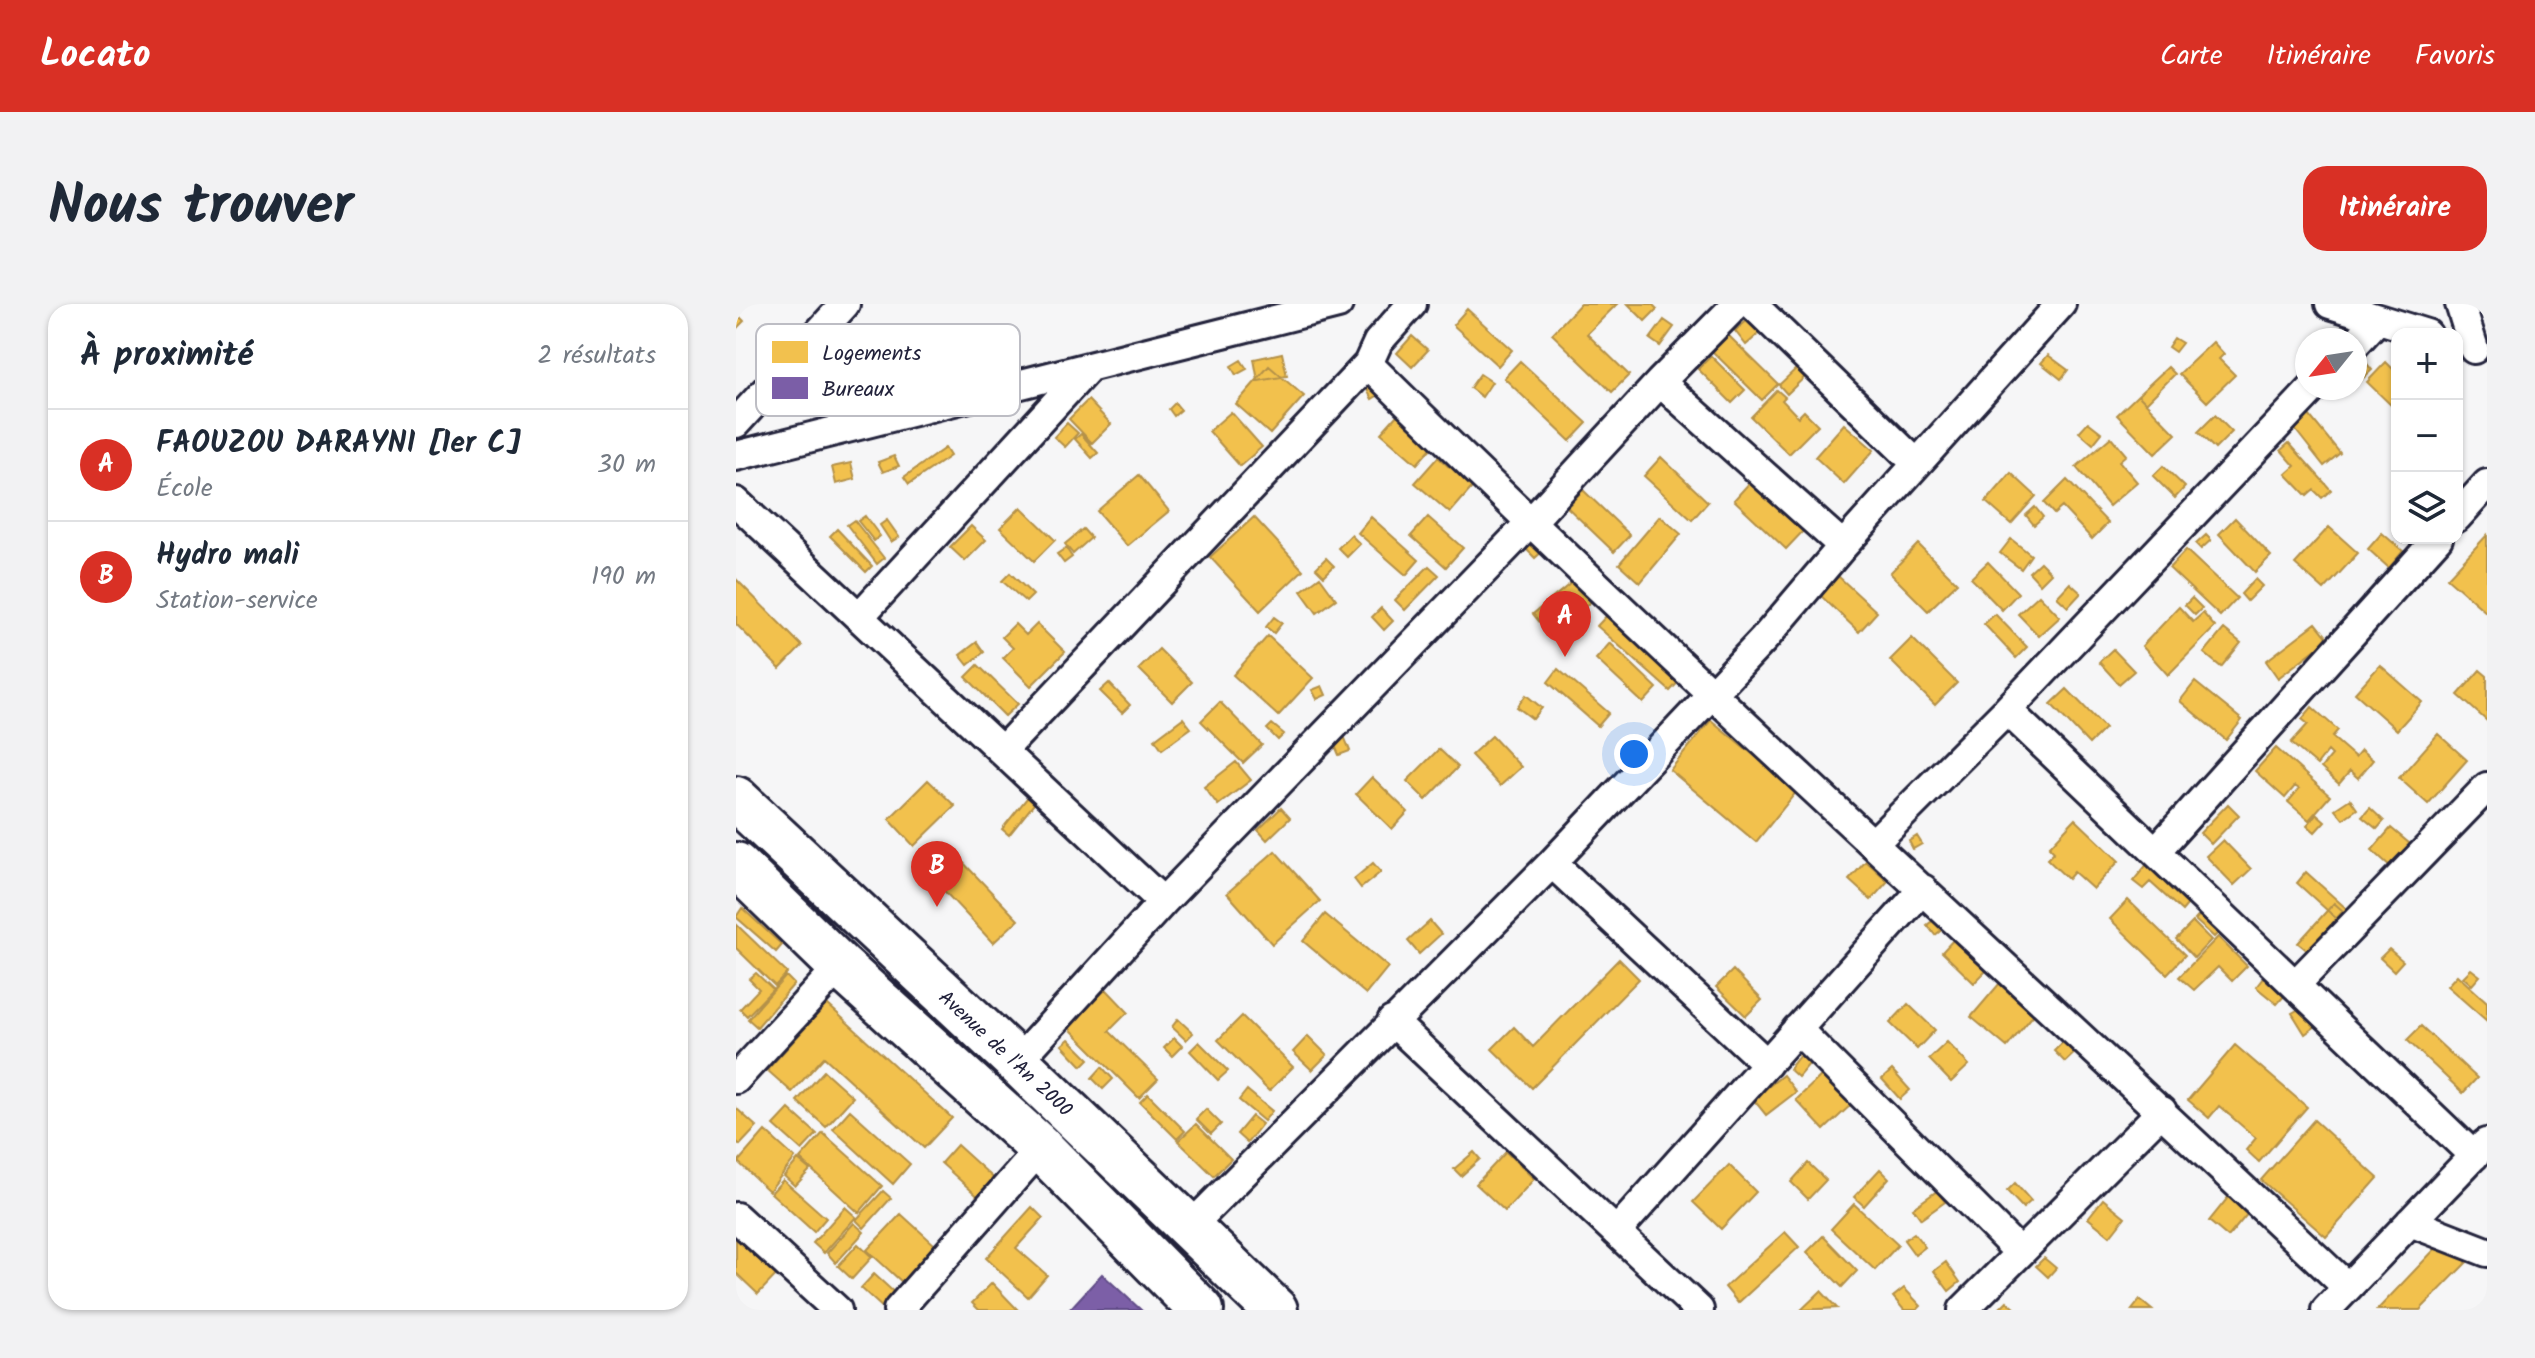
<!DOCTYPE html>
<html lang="fr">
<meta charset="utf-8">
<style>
body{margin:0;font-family:Kalam,sans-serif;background:#f2f2f3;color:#1f2937}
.controls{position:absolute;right:24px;top:24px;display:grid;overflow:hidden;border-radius:16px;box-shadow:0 2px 6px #0004}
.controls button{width:72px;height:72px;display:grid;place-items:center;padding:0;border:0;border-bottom:2px solid #e0e1e3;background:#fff;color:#1f2937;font:40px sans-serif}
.compass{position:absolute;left:1559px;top:24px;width:72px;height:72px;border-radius:50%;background:#fff;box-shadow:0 2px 6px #0004;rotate:240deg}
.you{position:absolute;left:898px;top:450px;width:28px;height:28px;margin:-20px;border:6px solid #fff;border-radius:50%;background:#1a73e8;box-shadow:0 0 0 12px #1a73e833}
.badge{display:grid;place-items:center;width:52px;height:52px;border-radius:50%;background:#d93025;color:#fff;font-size:26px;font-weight:700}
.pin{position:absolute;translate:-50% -66px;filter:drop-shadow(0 2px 4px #0008)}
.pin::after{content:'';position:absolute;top:42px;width:28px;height:24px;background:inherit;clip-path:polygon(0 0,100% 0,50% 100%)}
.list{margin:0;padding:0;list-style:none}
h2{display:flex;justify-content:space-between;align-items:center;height:104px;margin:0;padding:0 32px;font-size:34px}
h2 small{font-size:26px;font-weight:400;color:#747a83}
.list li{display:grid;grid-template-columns:52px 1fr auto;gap:24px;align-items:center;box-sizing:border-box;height:112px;padding:0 32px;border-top:2px solid #e0e1e3}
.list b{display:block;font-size:30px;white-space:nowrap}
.list p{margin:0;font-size:26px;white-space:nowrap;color:#747a83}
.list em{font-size:26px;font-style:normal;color:#747a83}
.icon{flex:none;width:44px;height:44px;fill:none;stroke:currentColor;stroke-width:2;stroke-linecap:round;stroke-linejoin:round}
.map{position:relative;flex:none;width:1751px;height:1006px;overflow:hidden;border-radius:24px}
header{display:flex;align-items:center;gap:48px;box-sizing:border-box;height:112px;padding:0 40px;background:#d93025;color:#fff}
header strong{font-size:38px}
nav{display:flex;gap:44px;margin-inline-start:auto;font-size:28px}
.intro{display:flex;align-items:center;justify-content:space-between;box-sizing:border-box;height:192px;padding:0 48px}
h1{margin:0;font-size:56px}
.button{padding:20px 36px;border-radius:24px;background:#d93025;color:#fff;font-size:28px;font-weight:700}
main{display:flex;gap:48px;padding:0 48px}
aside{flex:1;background:#fff;border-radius:24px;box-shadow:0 2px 6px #0004}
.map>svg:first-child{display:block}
.homes{fill:#f2c14e;stroke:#b49148;stroke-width:2}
.offices{fill:#7b5ea7;stroke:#604c87;stroke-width:2}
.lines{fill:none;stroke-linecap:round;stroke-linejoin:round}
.minor-casing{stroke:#22223b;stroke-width:34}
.primary-casing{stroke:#22223b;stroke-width:50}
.minor{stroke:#fff;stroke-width:28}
.primary{stroke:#fff;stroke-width:44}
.labels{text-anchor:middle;stroke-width:8;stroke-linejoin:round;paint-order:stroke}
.street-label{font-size:20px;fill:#22223b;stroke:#fff}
.key{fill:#fff;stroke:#bdbdc4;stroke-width:2}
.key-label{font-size:22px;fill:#22223b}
</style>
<header>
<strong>Locato</strong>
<nav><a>Carte</a><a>Itinéraire</a><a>Favoris</a></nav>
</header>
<div class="intro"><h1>Nous trouver</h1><a class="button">Itinéraire</a></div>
<main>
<aside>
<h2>À proximité<small>2 résultats</small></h2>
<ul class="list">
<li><span class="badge">A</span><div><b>FAOUZOU DARAYNI [1er C]</b><p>École</p></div><em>30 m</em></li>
<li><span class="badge">B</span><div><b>Hydro mali</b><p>Station-service</p></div><em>190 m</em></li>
</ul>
</aside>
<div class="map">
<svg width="1751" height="1006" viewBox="0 0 1751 1006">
<rect width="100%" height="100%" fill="#f6f6f7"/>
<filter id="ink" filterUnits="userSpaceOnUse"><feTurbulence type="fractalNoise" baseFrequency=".0125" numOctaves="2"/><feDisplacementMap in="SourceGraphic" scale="16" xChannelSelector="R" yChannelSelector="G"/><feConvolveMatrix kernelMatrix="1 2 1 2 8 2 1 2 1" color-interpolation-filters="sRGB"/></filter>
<g filter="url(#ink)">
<path class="homes" d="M 844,0 L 881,0 L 851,30 L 893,71 L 876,88 L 816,30 Z
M 892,0 L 916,0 L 921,5 L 909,17 Z
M 731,5 L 776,46 L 762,62 L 717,21 Z
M 0,9 L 8,17 L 0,25 Z
M 1015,13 L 1026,27 L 1010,41 L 999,27 Z
M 928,16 L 938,23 L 924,42 L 914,35 Z
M 992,31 L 1042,80 L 1026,96 L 976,47 Z
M 676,32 L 692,46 L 676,63 L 661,49 Z
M 1438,34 L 1446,39 L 1439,48 L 1432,43 Z
M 1477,38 L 1488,50 L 1483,55 L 1499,71 L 1471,98 L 1443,70 Z
M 546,49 L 551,72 L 522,77 L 518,55 Z
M 1312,51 L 1332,66 L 1325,75 L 1305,59 Z
M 975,52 L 1009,86 L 996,99 L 962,65 Z
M 505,56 L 511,65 L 500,71 L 495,62 Z
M 1628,56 L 1636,66 L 1624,77 L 1619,73 L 1619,67 Z
M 784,57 L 851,119 L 834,137 L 768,74 Z
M 1650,58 L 1661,69 L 1661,107 L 1631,78 Z
M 1065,60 L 1074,68 L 1051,90 L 1043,81 Z
M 533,62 L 568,92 L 534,130 L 500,100 Z
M 1432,63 L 1439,70 L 1410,99 L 1402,91 Z
M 744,70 L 756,78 L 746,93 L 734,84 Z
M 640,79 L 646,89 L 636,95 L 630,84 Z
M 1041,86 L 1049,93 L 1046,96 L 1062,113 L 1068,107 L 1082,121 L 1053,150 L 1015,113 Z
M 1402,91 L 1440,130 L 1419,150 L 1381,111 Z
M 352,96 L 375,120 L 356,139 L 333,115 Z
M 439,99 L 445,106 L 438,112 L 433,105 Z
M 495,108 L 526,143 L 504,162 L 473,127 Z
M 661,111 L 696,143 L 681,160 L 645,129 Z
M 1479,111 L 1496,128 L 1479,145 L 1462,128 Z
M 1573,111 L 1604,149 L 1588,162 L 1558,124 Z
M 1352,118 L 1366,129 L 1357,140 L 1343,128 Z
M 331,119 L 342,129 L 329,143 L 318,133 Z
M 1108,120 L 1138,146 L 1108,180 L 1079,153 Z
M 345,130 L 362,149 L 356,154 L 339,135 Z
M 1375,133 L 1390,151 L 1383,157 L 1401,178 L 1373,202 L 1340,163 Z
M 1553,139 L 1595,186 L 1586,194 L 1578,186 L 1571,192 L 1550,170 L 1559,162 L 1545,146 Z
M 209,144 L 214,152 L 173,180 L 168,173 Z
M 158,152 L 163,162 L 147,168 L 142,158 Z
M 702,153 L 712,162 L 717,157 L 741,178 L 714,209 L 679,179 Z
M 925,153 L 972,198 L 956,216 L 908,172 Z
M 115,159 L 119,175 L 100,180 L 96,163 Z
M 1427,162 L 1449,183 L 1439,194 L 1417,172 Z
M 1275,169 L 1300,192 L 1275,220 L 1250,198 Z
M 403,171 L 433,207 L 391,242 L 361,207 Z
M 1016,176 L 1069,225 L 1050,245 L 998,196 Z
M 1331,176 L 1372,219 L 1356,235 L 1326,203 L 1318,210 L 1308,199 Z
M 847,186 L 894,231 L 878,248 L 831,203 Z
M 285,203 L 319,236 L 298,257 L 264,224 Z
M 1299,203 L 1307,213 L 1298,221 L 1290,211 Z
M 129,212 L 144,232 L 138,237 L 122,217 Z
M 924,212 L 945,230 L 904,279 L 883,260 Z
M 518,213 L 567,266 L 524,307 L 474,253 Z
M 635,213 L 683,256 L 670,271 L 622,229 Z
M 692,213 L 727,244 L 710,263 L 675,232 Z
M 1499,214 L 1535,252 L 1519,268 L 1483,230 Z
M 118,216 L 148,254 L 141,260 L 111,221 Z
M 151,216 L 163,233 L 155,238 L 144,221 Z
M 235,222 L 250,236 L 229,257 L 214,243 Z
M 1593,223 L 1622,249 L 1588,286 L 1559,260 Z
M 101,225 L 136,262 L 130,268 L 94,232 Z
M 347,225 L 355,234 L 337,250 L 329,240 Z
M 1646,229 L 1667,247 L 1653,264 L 1632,245 Z
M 615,231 L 624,240 L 611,253 L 602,244 Z
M 1470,231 L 1475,236 L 1465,245 L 1460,240 Z
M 1751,231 L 1751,309 L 1711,274 Z
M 1275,235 L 1295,251 L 1285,265 L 1264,249 Z
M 800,236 L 809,245 L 799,254 L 790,245 Z
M 1182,240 L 1221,279 L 1192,307 L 1154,269 Z
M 330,244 L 336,253 L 328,259 L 321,250 Z
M 1450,246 L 1501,294 L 1484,312 L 1433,264 Z
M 590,254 L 598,262 L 588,272 L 580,264 Z
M 1252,258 L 1282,289 L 1266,306 L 1235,274 Z
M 1304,258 L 1315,269 L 1304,280 L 1293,268 Z
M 693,262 L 703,271 L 669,306 L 659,296 Z
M 274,269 L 297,291 L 290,298 L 266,277 Z
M 1102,272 L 1141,308 L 1123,328 L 1084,291 Z
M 584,273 L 600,295 L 581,309 L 565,287 Z
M 0,275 L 66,342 L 44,365 L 0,320 Z
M 840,275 L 857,296 L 814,331 L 797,310 Z
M 1519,275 L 1526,282 L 1511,297 L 1505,290 Z
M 1334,279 L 1345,289 L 1332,303 L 1321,293 Z
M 1303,291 L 1324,313 L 1303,332 L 1282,310 Z
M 1456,294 L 1466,304 L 1459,311 L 1449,301 Z
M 1443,303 L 1457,318 L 1467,309 L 1479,323 L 1432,371 L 1406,342 Z
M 645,304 L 657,317 L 648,326 L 636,313 Z
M 875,307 L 948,372 L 934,387 L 861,322 Z
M 1259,310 L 1291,343 L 1280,354 L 1248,320 Z
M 538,313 L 546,319 L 538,329 L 530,323 Z
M 1580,319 L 1593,335 L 1542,374 L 1530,357 Z
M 279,320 L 290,331 L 301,320 L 329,348 L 295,382 L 267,354 L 277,344 L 266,333 Z
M 1488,325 L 1505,339 L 1485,363 L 1468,349 Z
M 532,332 L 577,374 L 542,412 L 497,371 Z
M 1176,334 L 1221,379 L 1199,401 L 1154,356 Z
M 241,338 L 248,348 L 232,361 L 224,351 Z
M 874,339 L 921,384 L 907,399 L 860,355 Z
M 423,345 L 456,378 L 436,398 L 403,365 Z
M 1377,345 L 1398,367 L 1383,380 L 1363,358 Z
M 242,361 L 282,400 L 269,412 L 230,373 Z
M 1644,361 L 1686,398 L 1661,426 L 1619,389 Z
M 822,365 L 873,409 L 862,422 L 812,378 Z
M 1744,366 L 1751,372 L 1751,417 L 1722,391 Z
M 1459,378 L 1506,416 L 1490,436 L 1444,397 Z
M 373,379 L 394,401 L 386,409 L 364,387 Z
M 586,382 L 590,391 L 581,395 L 576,386 Z
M 1331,385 L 1369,424 L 1353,440 L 1315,400 Z
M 790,391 L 806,404 L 797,415 L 781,403 Z
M 484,398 L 526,441 L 507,459 L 465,417 Z
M 1576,403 L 1602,426 L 1596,433 L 1619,453 L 1625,446 L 1637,456 L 1622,474 L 1614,467 L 1603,480 L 1585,464 L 1596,451 L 1592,447 L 1581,461 L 1555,439 L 1572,420 L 1566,415 Z
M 447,414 L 455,424 L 426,445 L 419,435 Z
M 975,416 L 1061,487 L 1020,538 L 934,466 Z
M 536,420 L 548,430 L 542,436 L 531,425 Z
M 1702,430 L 1731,456 L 1692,500 L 1663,474 Z
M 608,432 L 614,447 L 603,451 L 597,437 Z
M 756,432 L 785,463 L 764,482 L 735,451 Z
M 1540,444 L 1594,492 L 1573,516 L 1552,498 L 1563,485 L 1559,482 L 1549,494 L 1519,467 Z
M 703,445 L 722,463 L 690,496 L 671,477 Z
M 500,458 L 515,476 L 482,501 L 468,483 Z
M 636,473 L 672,508 L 656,525 L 620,490 Z
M 192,476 L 219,502 L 178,542 L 153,515 Z
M 295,489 L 302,495 L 273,531 L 266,525 Z
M 1614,495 L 1621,505 L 1607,515 L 1599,505 Z
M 1492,500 L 1503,511 L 1475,540 L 1464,529 Z
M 545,504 L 554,514 L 531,536 L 522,526 Z
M 1634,504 L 1648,517 L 1641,525 L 1626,513 Z
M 1581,510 L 1589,517 L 1579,528 L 1571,521 Z
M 1339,515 L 1383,557 L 1357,585 L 1338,568 L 1332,575 L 1311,555 L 1318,548 L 1313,543 Z
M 1655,524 L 1674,540 L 1655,563 L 1636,546 Z
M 1181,532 L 1186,540 L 1177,545 L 1173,537 Z
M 1487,536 L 1515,565 L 1498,581 L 1470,552 Z
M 539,547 L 584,597 L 536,640 L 491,589 Z
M 222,553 L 282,616 L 257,639 L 198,576 Z
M 1130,557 L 1152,577 L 1135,596 L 1113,576 Z
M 1413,558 L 1456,595 L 1446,607 L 1414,578 L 1407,585 L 1397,577 Z
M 637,559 L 645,568 L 625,584 L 618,575 Z
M 1570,568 L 1612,606 L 1602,616 L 1561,579 Z
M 1392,596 L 1449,651 L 1431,670 L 1374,615 Z
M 1598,599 L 1607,607 L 1572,647 L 1562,639 Z
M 6,604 L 46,641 L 40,648 L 0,613 Z
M 1466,608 L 1485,626 L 1478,633 L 1459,616 Z
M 589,610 L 652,663 L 630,690 L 567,637 Z
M 1199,615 L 1207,625 L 1199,631 L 1191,621 Z
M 694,617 L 705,630 L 683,650 L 672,637 Z
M 1457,618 L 1475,636 L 1458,654 L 1440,635 Z
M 0,620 L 51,669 L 39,682 L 0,644 Z
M 1482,633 L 1511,662 L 1496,677 L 1482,663 L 1458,686 L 1443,673 Z
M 1219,634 L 1251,666 L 1238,679 L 1206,648 Z
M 1653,645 L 1667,657 L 1658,667 L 1644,654 Z
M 883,655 L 903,675 L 796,784 L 756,745 L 778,723 L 797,743 Z
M 1534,665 L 1556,683 L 1541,700 L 1520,683 Z
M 1735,665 L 1744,672 L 1736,681 L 1727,673 Z
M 997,666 L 1026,696 L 1010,712 L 980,683 Z
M 20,669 L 37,685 L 11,712 L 4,705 L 23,685 L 13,675 Z
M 1721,671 L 1751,698 L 1751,717 L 1711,682 Z
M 50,672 L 58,680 L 21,723 L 12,715 Z
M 1264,679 L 1299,709 L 1271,743 L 1235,713 Z
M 370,685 L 392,708 L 373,727 L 422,775 L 403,794 L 332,723 Z
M 91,700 L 216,814 L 188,844 L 88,753 L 56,788 L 31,766 Z
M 1172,700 L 1199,726 L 1181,745 L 1154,719 Z
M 1568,702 L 1580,722 L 1569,730 L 1556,709 Z
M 506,712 L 557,763 L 533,787 L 482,736 Z
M 442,715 L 457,729 L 450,736 L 436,723 Z
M 1685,722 L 1741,774 L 1727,789 L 1671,736 Z
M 572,732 L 591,751 L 576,766 L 557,748 Z
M 1332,733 L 1343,745 L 1329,758 L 1318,747 Z
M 438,734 L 446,742 L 436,752 L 428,744 Z
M 333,735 L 353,755 L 346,762 L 326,741 Z
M 463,738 L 492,767 L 482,776 L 454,747 Z
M 1211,738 L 1233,761 L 1215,778 L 1193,755 Z
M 1499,741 L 1571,803 L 1523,858 L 1510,846 L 1520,834 L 1483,802 L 1473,814 L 1452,796 Z
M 1064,751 L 1074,759 L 1062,773 L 1053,765 Z
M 366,763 L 377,775 L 367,785 L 356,774 Z
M 1156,766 L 1174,786 L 1164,795 L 1146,775 Z
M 88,767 L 117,793 L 90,823 L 61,797 Z
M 1088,769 L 1117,799 L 1088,826 L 1060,796 Z
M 1047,771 L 1060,788 L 1030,811 L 1017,795 Z
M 511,786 L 536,807 L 528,817 L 503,796 Z
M 412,790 L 449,827 L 441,835 L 404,798 Z
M 0,804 L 21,823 L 4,841 L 0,837 Z
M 53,805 L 81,830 L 66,846 L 38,821 Z
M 470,805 L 485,820 L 475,830 L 460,815 Z
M 114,806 L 174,860 L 157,880 L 97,825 Z
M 516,812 L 526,820 L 511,839 L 501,830 Z
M 1578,816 L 1642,874 L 1590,933 L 1525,876 Z
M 460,820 L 495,855 L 478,872 L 442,837 Z
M 29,827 L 59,854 L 33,887 L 2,858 Z
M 87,829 L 146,882 L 123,909 L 64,855 Z
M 221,841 L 263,879 L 247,897 L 205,859 Z
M 738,848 L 744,855 L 725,872 L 718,865 Z
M 770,848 L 798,875 L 769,907 L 740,880 Z
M 62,856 L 74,866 L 59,882 L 48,872 Z
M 1072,859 L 1090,876 L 1072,895 L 1055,878 Z
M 993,861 L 1020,888 L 985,925 L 957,898 Z
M 1144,865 L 1153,874 L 1128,902 L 1118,893 Z
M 47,876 L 90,914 L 78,928 L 35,889 Z
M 1279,879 L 1295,897 L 1287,904 L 1271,887 Z
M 147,887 L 155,894 L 128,924 L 120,916 Z
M 1201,887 L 1209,898 L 1185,915 L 1177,904 Z
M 1494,891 L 1513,908 L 1492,933 L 1473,917 Z
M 1367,895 L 1389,913 L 1374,932 L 1352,914 Z
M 1118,900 L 1162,941 L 1139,966 L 1095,925 Z
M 109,903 L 120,913 L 88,949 L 77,939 Z
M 296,903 L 307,914 L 280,944 L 311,971 L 292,993 L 250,954 Z
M 165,910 L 199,941 L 166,978 L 131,946 Z
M 118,919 L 128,928 L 100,959 L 91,949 Z
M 0,921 L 45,966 L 22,990 L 0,969 Z
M 1049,928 L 1063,943 L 1002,999 L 989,983 Z
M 1178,929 L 1189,943 L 1179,951 L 1168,936 Z
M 1087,932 L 1121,967 L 1106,983 L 1071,948 Z
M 122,940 L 136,953 L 116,975 L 102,962 Z
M 1700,944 L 1732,957 L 1684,1006 L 1641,1006 Z
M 1308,954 L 1320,964 L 1312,973 L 1300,962 Z
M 1210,958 L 1224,978 L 1213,987 L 1198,967 Z
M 138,970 L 162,992 L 149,1006 L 125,984 Z
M 256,979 L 282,1006 L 243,1006 L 236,999 Z
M 1168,984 L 1185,1002 L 1181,1006 L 1168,1006 L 1157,993 Z
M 1085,987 L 1101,1004 L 1065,1006 Z
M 1404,996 L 1416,1006 L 1396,1006 Z
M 1271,997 L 1281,1006 L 1262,1006 Z"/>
<path class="offices" d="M 366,970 L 405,1006 L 333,1006 Z"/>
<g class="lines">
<defs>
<path id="minor" d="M 1016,0 L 1181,160
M 1594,0 L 1691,30
M 1724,0 L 1738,45
M 1619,40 L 1642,15
M 632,60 C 951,375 1286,674 1611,983
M 924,78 L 1107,242
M 0,119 L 109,0
M 0,152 L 602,0
M 0,198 L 427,598
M 1721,213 L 1751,180
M 123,313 L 353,63
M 1271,406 L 1738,852
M 266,447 L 632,60 L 642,38 L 676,0
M 1138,539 L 1271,406 L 1577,84
M 1420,547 L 1702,234
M 816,559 L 1031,760
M 1560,680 L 1751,483
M 656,717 L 963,1006
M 1061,725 L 1284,949
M 281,758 L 427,598 L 794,219 L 924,78 L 1001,0
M 0,775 L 104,662
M 0,913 L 101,1006
M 1674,918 L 1751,948
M 453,924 L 816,559 L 1028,335 L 1107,242 L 1325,0
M 880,928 L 1187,585
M 162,1006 L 305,844
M 1227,1006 L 1426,807
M 1590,1006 L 1750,839"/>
<path id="primary" d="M 0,495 L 281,758 L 539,1006
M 0,561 L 104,662 L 305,844 L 465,1006"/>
</defs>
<use href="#minor" class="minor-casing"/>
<use href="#primary" class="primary-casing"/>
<use href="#minor" class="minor"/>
<use href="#primary" class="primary"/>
</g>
</g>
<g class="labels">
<g class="street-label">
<text transform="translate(270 749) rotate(43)" y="7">Avenue de l'An 2000</text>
</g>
</g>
<rect x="20" y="20" width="264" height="92" rx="12" class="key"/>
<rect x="36" y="37" width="36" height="22" fill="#f2c14e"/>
<rect x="36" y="73" width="36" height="22" fill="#7b5ea7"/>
<g class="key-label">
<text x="86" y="56">Logements</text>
<text x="86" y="92">Bureaux</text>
</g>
</svg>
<div class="controls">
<button>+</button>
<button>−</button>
<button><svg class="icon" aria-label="layers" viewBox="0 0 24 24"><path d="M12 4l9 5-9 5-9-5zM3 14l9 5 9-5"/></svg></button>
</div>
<svg class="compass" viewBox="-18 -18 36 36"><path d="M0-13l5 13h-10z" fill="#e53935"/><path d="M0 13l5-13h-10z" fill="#747a83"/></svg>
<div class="you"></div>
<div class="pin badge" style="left:829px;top:353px">A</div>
<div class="pin badge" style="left:201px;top:603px">B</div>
</div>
</main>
